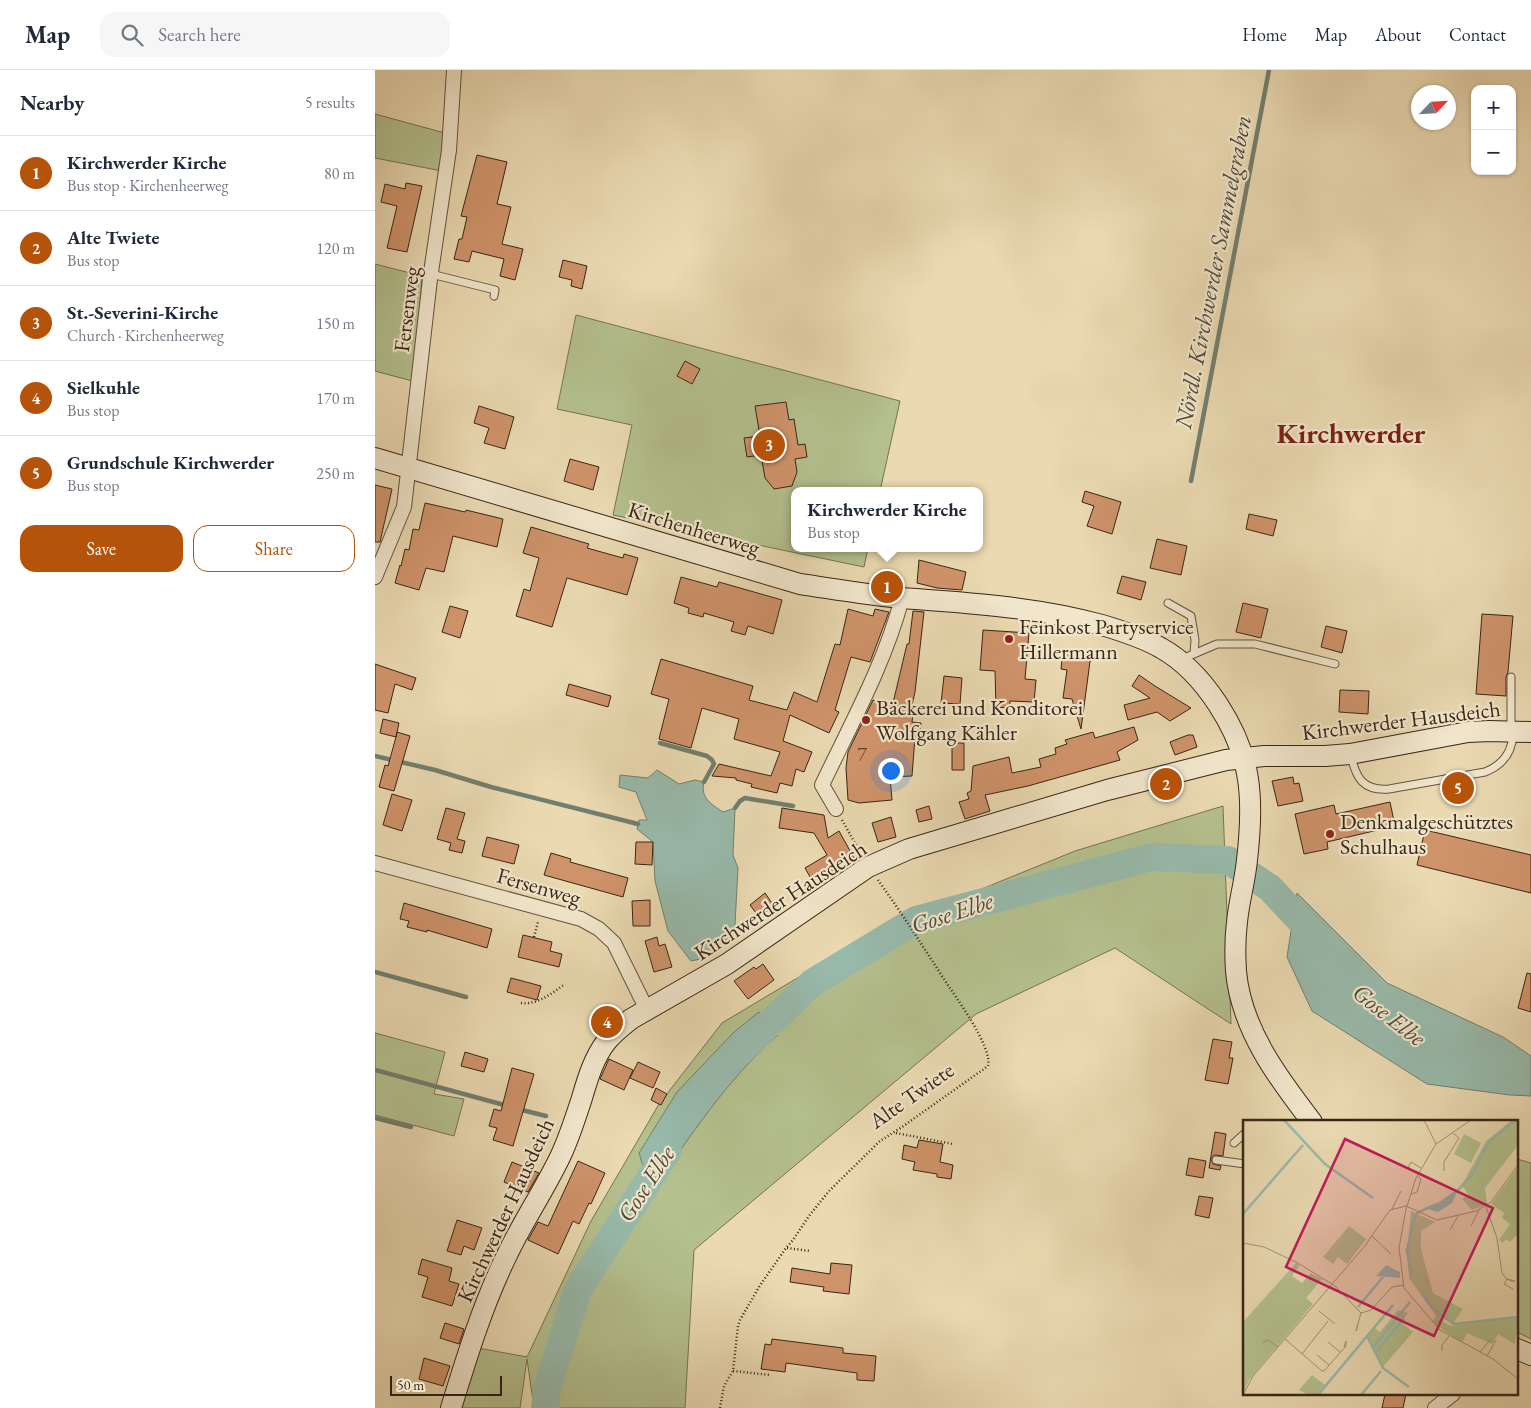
<!DOCTYPE html>
<meta charset="utf-8">
<style>
body{margin:0;font-family:"EB Garamond",serif;background:#f6f6f7;color:#1f2937}
.controls{position:absolute;right:15px;top:15px;display:grid;overflow:hidden;border-radius:10px;box-shadow:0 1px 4px #0004}
.controls button{width:45px;height:45px;display:grid;place-items:center;padding:0;border:0;border-bottom:1px solid #e0e1e3;background:#fff;color:#1f2937;font:25px sans-serif}
.compass{position:absolute;left:1036px;top:15px;width:45px;height:45px;border-radius:50%;background:#fff;box-shadow:0 1px 4px #0004;rotate:65deg}
.scale{position:absolute;left:15px;bottom:12px;width:112px;box-sizing:border-box;padding-left:5px;border:2px solid #382615;border-top:0;font-size:14px;line-height:18px;white-space:nowrap;color:#382615;-webkit-text-stroke:4px #f1e6cc;paint-order:stroke}
.you{position:absolute;left:515px;top:700px;width:18px;height:18px;margin:-12px;border:4px solid #fff;border-radius:50%;background:#1a73e8;box-shadow:0 0 0 8px #1a73e833}
.badge{display:grid;place-items:center;width:32px;height:32px;border-radius:50%;background:#b45309;color:#fff;font-size:16px;font-weight:700}
.pin{position:absolute;translate:-50% -50%;border:2px solid #fff;box-shadow:0 1px 5px #0006}
.popup{position:absolute;left:416px;top:417px;width:192px;height:65px;box-sizing:border-box;display:grid;place-content:center;border-radius:10px;background:#fff;filter:drop-shadow(0 1px 4px #0005);font-size:16px;white-space:nowrap;color:#747a83}
.popup b{font-size:19px;color:#1f2937}
.popup::after{content:'';position:absolute;left:50%;top:100%;margin-left:-10px;border:10px solid transparent;border-top-color:#fff}
.list{margin:0;padding:0;list-style:none}
h2{display:flex;justify-content:space-between;align-items:center;height:65px;margin:0;padding:0 20px;font-size:21px}
h2 small{font-size:16px;font-weight:400;color:#747a83}
.list li{display:grid;grid-template-columns:32px 1fr auto;gap:15px;align-items:center;box-sizing:border-box;height:75px;padding:0 20px;border-top:1px solid #e0e1e3}
.list b{display:block;font-size:19px;white-space:nowrap}
.list p{margin:0;font-size:16px;white-space:nowrap;color:#747a83}
.list em{font-size:16px;font-style:normal;color:#747a83}
.actions{display:flex;gap:10px;padding:15px 20px}
.actions a{flex:1;padding:11px 0;border:1px solid #b45309;border-radius:15px;text-align:center;font-size:18px;color:#b45309}
.actions .main{background:#b45309;color:#fff}
.icon{flex:none;width:28px;height:28px;fill:none;stroke:currentColor;stroke-width:2;stroke-linecap:round;stroke-linejoin:round}
.map{position:relative;flex:none;width:1156px;height:1338px;overflow:hidden}
header{display:flex;align-items:center;gap:30px;box-sizing:border-box;height:70px;padding:0 25px;background:#fff;border-bottom:1px solid #e0e1e3}
header strong{font-size:24px}
nav{display:flex;gap:28px;margin-inline-start:auto;font-size:18px}
.search{width:350px;height:45px;background:#f6f6f7;display:flex;align-items:center;gap:12px;box-sizing:border-box;padding:0 18px;border-radius:15px;color:#747a83;font-size:19px}
main{display:flex}
aside{flex:1;background:#fff}
.map>svg:first-child{display:block}
.green{fill:#b4c08e;stroke:#767352}
.water{fill:#98baab;stroke:#727f6f}
.lines{fill:none;stroke-linecap:round;stroke-linejoin:round}
.stream{stroke:#727f6f;stroke-width:4.5}
.river{stroke:#98baab;stroke-width:28}
.building{fill:#cf936a;stroke:#382615}
.lane-casing{stroke:#64533c;stroke-width:9}
.street-casing{stroke:#64533c;stroke-width:16}
.secondary-casing{stroke:#382615;stroke-width:22}
.path{stroke:#382615;stroke-width:2.5;stroke-dasharray:1 2.5;stroke-linecap:butt}
.lane{stroke:#f1e6cc;stroke-width:7}
.street{stroke:#f1e6cc;stroke-width:14}
.secondary{stroke:#f1e6cc;stroke-width:20}
.poi-dot{fill:#8f2418;stroke:#f1e6cc;stroke-width:2}
.labels{text-anchor:middle;stroke-width:4.5;stroke-linejoin:round;paint-order:stroke}
.number-label{font-size:20px;fill:#5e412a}
.street-label{font-size:22px;fill:#382615;stroke:#f1e6cc}
.poi-label{font-size:22px;fill:#382615;stroke:#f1e6cc;text-anchor:start}
.water-label{font-size:24px;font-style:italic;fill:#504b3a;stroke:#f1e6cc}
.district-label{font-size:28px;font-weight:bold;fill:#7a1f14;stroke:#f1e6cc}
.inset-river{fill:none;stroke:#98baab;stroke-width:2.5}
.inset-road{fill:none;stroke:#a39173;stroke-width:1}
.view{fill:#c2185b;fill-opacity:0.15;stroke:#c2185b;stroke-width:2.5}
.inset-edge{fill:none;stroke:#382615;stroke-width:2.5}
</style>
<header>
<strong>Map</strong>
<div class="search"><svg class="icon" aria-label="search" viewBox="0 0 24 24"><circle cx="10" cy="10" r="6"/><path d="M15 15l6 6"/></svg>Search here</div>
<nav><a>Home</a><a>Map</a><a>About</a><a>Contact</a></nav>
</header>
<main>
<aside>
<h2>Nearby<small>5 results</small></h2>
<ul class="list">
<li><span class="badge">1</span><div><b>Kirchwerder Kirche</b><p>Bus stop · Kirchenheerweg</p></div><em>80 m</em></li>
<li><span class="badge">2</span><div><b>Alte Twiete</b><p>Bus stop</p></div><em>120 m</em></li>
<li><span class="badge">3</span><div><b>St.-Severini-Kirche</b><p>Church · Kirchenheerweg</p></div><em>150 m</em></li>
<li><span class="badge">4</span><div><b>Sielkuhle</b><p>Bus stop</p></div><em>170 m</em></li>
<li><span class="badge">5</span><div><b>Grundschule Kirchwerder</b><p>Bus stop</p></div><em>250 m</em></li>
</ul>
<div class="actions"><a class="main">Save</a><a>Share</a></div>
</aside>
<div class="map">
<svg width="1156" height="1338" viewBox="0 0 1156 1338">
<rect width="100%" height="100%" fill="#ead9b1"/>
<filter id="stains"><feTurbulence type="fractalNoise" baseFrequency=".004" numOctaves="4"/><feColorMatrix values="0 0 0 0 .2 0 0 0 0 .09 0 0 0 0 .02 0 0 0 .5 -.17"/></filter>
<radialGradient id="worn" r=".72"><stop offset=".6" stop-color="#630" stop-opacity="0"/><stop offset="1" stop-color="#630" stop-opacity=".3"/></radialGradient>
<path class="green" d="M 0,44 L 70,63 L 67,101 L 0,88 Z
M 0,194 L 47,206 L 41,312 L 0,301 Z
M 201,245 L 525,331 L 505,421 L 420,421 L 420,478 L 493,478 L 489,497 L 238,445 L 257,355 L 182,339 Z
M 848,736 L 856,954 L 740,878 L 601,944 L 319,1180 L 310,1338 L 159,1338 L 152,1289 L 145,1338 L 87,1338 L 103,1278 L 152,1287 L 216,1151 L 284,1034 L 347,953 L 496,864 L 700,781 Z
M 0,963 L 70,982 L 59,1024 L 89,1029 L 79,1066 L 0,1045 Z
M 1142,1089 L 1156,1093 L 1156,1269 L 1142,1262 Z"/>
<path class="water" d="M 282,700 L 304,714 L 320,710 L 329,712 C 325,728 336,734 348,742 L 360,738 L 358,785 L 363,798 L 360,854 L 357,866 L 326,889 L 316,891 L 293,861 L 280,811 L 278,772 L 262,759 L 264,750 L 272,750 L 261,722 L 244,717 L 245,705 L 273,708 Z
M 922,823 L 1012,913 L 1128,967 L 1156,986 L 1156,1026 L 1135,1025 L 1052,1014 L 937,941 L 912,887 Z
M 384,942 L 403,965 C 352,1009 315,1067 276,1122 L 264,1083 L 302,1022 L 358,963 Z"/>
<g class="lines">
<path class="stream" d="M 816,411 L 894,0
M 285,673 L 332,686 L 337,690 L 339,694 L 329,712
M 0,686 L 60,700 L 116,717 L 263,754
M 360,738 L 365,731 L 370,728 L 418,736
M 0,902 L 91,927
M 0,1000 L 133,1036
M 143,1039 L 171,1046
M 0,1048 L 36,1057"/>
<path class="river" d="M 367,980 L 437,913 L 541,850 L 777,787 L 853,790 L 895,818 L 937,863 L 944,872
M 170,1338 L 172,1319 L 203,1219 L 293,1081"/>
</g>
<path class="building" d="M 102,85 L 132,92 L 122,134 L 136,137 L 127,174 L 148,179 L 140,210 L 125,206 L 129,189 L 97,181 L 94,192 L 79,189 L 84,169 L 87,169 L 92,147 L 86,146 Z
M 31,113 L 47,116 L 32,182 L 12,178 L 22,136 L 6,132 L 10,114 L 30,119 Z
M 188,190 L 212,196 L 207,219 L 196,216 L 197,210 L 184,207 Z
M 310,291 L 325,299 L 317,314 L 302,306 Z
M 411,332 L 414,350 L 419,349 L 423,375 L 430,374 L 432,387 L 420,389 L 422,402 L 417,416 L 399,419 L 390,408 L 386,385 L 372,387 L 369,368 L 385,366 L 380,336 Z
M 104,336 L 139,347 L 130,379 L 109,373 L 114,358 L 99,353 Z
M 195,389 L 224,397 L 218,420 L 189,411 Z
M 0,415 L 17,419 L 5,472 L 0,472 Z
M 710,421 L 746,432 L 737,464 L 712,456 L 719,436 L 707,432 Z
M 50,433 L 90,442 L 91,440 L 128,449 L 122,477 L 78,466 L 69,502 L 51,498 L 44,520 L 20,513 L 25,495 L 26,496 L 30,479 L 34,480 L 38,459 L 44,460 Z
M 874,444 L 902,450 L 898,466 L 871,459 Z
M 156,457 L 214,474 L 212,478 L 248,488 L 249,484 L 263,488 L 252,525 L 192,508 L 177,557 L 141,546 L 149,519 L 155,521 L 164,488 L 148,483 Z
M 782,469 L 812,476 L 806,505 L 775,498 Z
M 544,490 L 591,502 L 587,520 L 562,518 L 542,513 Z
M 747,506 L 771,512 L 766,530 L 742,523 Z
M 306,507 L 342,517 L 344,512 L 407,530 L 398,564 L 373,556 L 370,565 L 356,561 L 359,552 L 329,543 L 328,547 L 313,543 L 314,538 L 299,533 Z
M 868,533 L 893,539 L 886,568 L 861,562 Z
M 75,536 L 93,541 L 85,568 L 67,562 Z
M 473,539 L 498,546 L 500,539 L 514,542 L 495,592 L 476,587 L 460,640 L 464,642 L 454,663 L 415,645 L 408,671 L 437,682 L 429,702 L 421,699 L 417,716 L 405,713 L 402,723 L 376,717 L 377,714 L 361,710 L 361,708 L 337,706 L 344,694 L 396,706 L 405,682 L 359,669 L 364,649 L 327,638 L 316,678 L 284,669 L 294,629 L 276,624 L 286,589 L 378,616 L 374,630 L 412,640 L 419,622 L 442,632 L 460,574 L 465,575 Z
M 538,541 L 549,542 L 540,622 L 537,635 L 539,635 L 537,652 L 546,653 L 544,668 L 540,667 L 537,706 L 515,707 L 517,730 L 484,733 L 473,730 L 471,698 L 473,682 L 498,630 L 514,636 L 514,633 L 518,633 L 532,574 L 534,574 Z
M 1107,544 L 1138,546 L 1133,602 L 1131,607 L 1131,626 L 1101,624 Z
M 951,556 L 972,561 L 967,583 L 946,577 Z
M 608,560 L 654,563 L 650,609 L 661,610 L 659,632 L 635,631 L 635,637 L 621,638 L 620,601 L 605,600 Z
M 688,580 L 716,584 L 706,659 L 697,629 L 688,628 L 692,600 L 686,599 Z
M 0,594 L 41,608 L 37,620 L 20,614 L 13,643 L 0,640 Z
M 764,605 L 780,616 L 816,638 L 795,651 L 782,642 L 753,650 L 749,635 L 775,628 L 757,616 Z
M 569,606 L 587,608 L 585,634 L 566,633 Z
M 194,614 L 236,626 L 233,637 L 191,625 Z
M 965,620 L 994,621 L 993,644 L 964,642 Z
M 8,649 L 24,653 L 21,667 L 22,662 L 35,666 L 19,721 L 4,717 L 10,695 L 13,696 L 21,667 L 5,663 Z
M 759,657 L 763,670 L 742,682 L 745,690 L 653,716 L 610,725 L 615,741 L 590,749 L 584,732 L 594,729 L 592,723 L 596,721 L 598,696 L 634,687 L 637,703 L 666,697 L 664,689 L 681,684 L 680,678 L 692,674 L 690,670 L 718,662 L 720,668 Z
M 813,665 L 818,665 L 822,677 L 800,685 L 795,672 Z
M 577,673 L 589,673 L 589,700 L 577,700 Z
M 918,707 L 919,714 L 924,713 L 928,731 L 903,736 L 897,711 Z
M 17,724 L 37,730 L 27,761 L 8,755 Z
M 1015,732 L 1020,756 L 952,772 L 953,779 L 929,784 L 920,744 L 959,735 L 961,744 Z
M 554,736 L 557,749 L 544,752 L 541,740 Z
M 71,738 L 90,743 L 82,769 L 90,771 L 87,783 L 74,780 L 76,773 L 62,769 Z
M 407,738 L 449,745 L 453,768 L 464,761 L 479,788 L 438,812 L 430,798 L 452,785 L 439,763 L 404,758 Z
M 516,747 L 521,767 L 503,772 L 497,753 Z
M 1050,760 L 1156,785 L 1156,823 L 1042,795 Z
M 112,767 L 144,775 L 139,794 L 107,786 Z
M 261,772 L 278,772 L 277,795 L 260,794 Z
M 176,783 L 196,789 L 195,792 L 253,808 L 248,827 L 169,805 Z
M 390,823 L 399,836 L 384,847 L 375,835 Z
M 275,830 L 275,856 L 258,856 L 257,831 Z
M 29,833 L 117,859 L 112,878 L 52,860 L 52,862 L 32,857 L 34,851 L 25,849 Z
M 148,865 L 177,872 L 175,881 L 187,884 L 184,897 L 143,887 Z
M 282,867 L 284,876 L 290,874 L 297,897 L 279,902 L 270,871 Z
M 388,894 L 399,910 L 373,929 L 359,911 L 379,897 L 381,899 Z
M 1152,903 L 1156,904 L 1156,942 L 1143,938 Z
M 136,908 L 166,916 L 162,930 L 132,922 Z
M 838,969 L 857,972 L 854,988 L 858,988 L 853,1014 L 830,1010 Z
M 90,982 L 113,989 L 109,1002 L 86,996 Z
M 234,989 L 258,1000 L 249,1020 L 225,1009 Z
M 263,992 L 285,1002 L 278,1018 L 255,1008 Z
M 137,998 L 159,1004 L 138,1076 L 118,1070 L 122,1058 L 114,1056 L 119,1039 L 126,1041 Z
M 281,1018 L 292,1024 L 286,1035 L 276,1030 Z
M 840,1062 L 851,1064 L 848,1086 L 839,1085 L 836,1089 L 838,1094 L 846,1096 L 845,1100 L 834,1098 Z
M 544,1070 L 568,1074 L 565,1092 L 578,1095 L 576,1109 L 562,1107 L 562,1104 L 538,1100 L 540,1092 L 527,1089 L 529,1075 L 542,1078 Z
M 814,1088 L 831,1091 L 828,1108 L 811,1105 Z
M 203,1091 L 230,1103 L 216,1134 L 214,1133 L 204,1154 L 198,1151 L 183,1184 L 153,1170 L 163,1152 L 173,1156 Z
M 137,1092 L 164,1103 L 153,1122 L 129,1112 Z
M 824,1126 L 838,1128 L 834,1148 L 820,1145 Z
M 82,1150 L 107,1158 L 99,1180 L 89,1176 L 86,1185 L 72,1181 Z
M 47,1189 L 77,1198 L 74,1211 L 84,1214 L 77,1236 L 47,1227 L 53,1207 L 43,1204 Z
M 456,1193 L 477,1195 L 474,1224 L 448,1221 L 449,1217 L 415,1212 L 417,1198 L 455,1204 Z
M 70,1253 L 89,1259 L 84,1274 L 65,1268 Z
M 397,1269 L 468,1278 L 468,1283 L 501,1286 L 499,1311 L 482,1310 L 482,1303 L 411,1293 L 410,1302 L 386,1299 L 390,1274 L 396,1275 Z
M 49,1288 L 75,1296 L 68,1316 L 44,1309 Z
M 1010,1324 L 1031,1324 L 1028,1338 L 1007,1338 Z"/>
<g class="lines">
<defs>
<path id="lane" d="M 56,204 L 120,220 L 119,226
M 793,533 L 816,546 L 820,570 L 819,584
M 807,589 L 842,574 L 880,574 L 960,594
M 1136,661 L 1136,607
M 976,686 C 981,708 988,721 1014,719 L 1110,702 C 1128,695 1137,683 1138,664
M 859,1073 L 870,1063
M 841,1090 L 870,1094"/>
<path id="street" d="M 0,507 L 29,437 L 55,209 L 74,80 L 79,0
M 461,739 L 447,715 C 476,654 510,593 527,528
M 0,793 L 206,849 L 224,859 L 239,873 L 272,940
M 1060,1338 L 1078,1324"/>
<path id="secondary" d="M 0,388 L 425,514 C 459,519 493,525 527,528 C 594,533 662,537 727,555 C 747,561 769,568 786,578 C 829,602 866,661 873,709 C 877,735 875,764 872,790 C 870,811 864,831 862,852 C 860,868 860,885 861,901 C 866,959 903,1008 937,1052
M 1142,1279 L 1156,1285
M 76,1338 C 92,1286 108,1234 132,1185 C 148,1151 170,1119 186,1085 C 194,1068 200,1049 206,1031 C 212,1011 218,989 231,972 C 238,963 247,956 256,949 L 352,894 L 493,797 L 534,779 L 732,720 L 851,690 L 889,686 L 950,686 L 975,684 L 1093,662 L 1114,661 L 1156,662"/>
</defs>
<use href="#lane" class="lane-casing"/>
<use href="#street" class="street-casing"/>
<use href="#secondary" class="secondary-casing"/>
<path class="path" d="M 467,750 L 485,782
M 159,867 L 163,852
M 146,933 C 163,935 177,923 190,914
M 521,1063 L 578,1074
M 412,1178 L 435,1181
M 358,1301 L 396,1305
M 345,1338 L 349,1316 L 358,1301 L 363,1256 L 365,1250 L 384,1217 L 411,1178 L 418,1170 L 434,1146 L 454,1121 L 505,1071 L 527,1057 L 613,996 C 618,977 579,925 569,909 C 547,875 526,842 503,810"/>
<use href="#lane" class="lane"/>
<use href="#street" class="street"/>
<use href="#secondary" class="secondary"/>
</g>
<g class="poi-dot">
<circle cx="634" cy="569" r="5"/>
<circle cx="491" cy="650" r="5"/>
<circle cx="955" cy="764" r="5"/>
</g>
<g class="labels">
<g class="number-label">
<text x="487" y="691">7</text>
</g>
<g class="street-label">
<text transform="translate(31 239) rotate(-83)" y="8">Fersenweg</text>
<text transform="translate(319 458) rotate(17)" y="8">Kirchenheerweg</text>
<text transform="translate(1026 650) rotate(-7)" y="8">Kirchwerder Hausdeich</text>
<text transform="translate(164 816) rotate(16)" y="8">Fersenweg</text>
<text transform="translate(405 830) rotate(-33)" y="8">Kirchwerder Hausdeich</text>
<text transform="translate(536 1025) rotate(-35)" y="8">Alte Twiete</text>
<text transform="translate(130 1140) rotate(-65)" y="8">Kirchwerder Hausdeich</text>
</g>
<g class="poi-label">
<text x="644" y="564">Feinkost Partyservice<tspan x="644" dy="25">Hillermann</tspan></text>
<text x="501" y="645">Bäckerei und Konditorei<tspan x="501" dy="25">Wolfgang Kähler</tspan></text>
<text x="965" y="759">Denkmalgeschütztes<tspan x="965" dy="25">Schulhaus</tspan></text>
</g>
<g class="water-label">
<text transform="translate(838 202) rotate(-79)" y="8">Nördl. Kirchwerder Sammelgraben</text>
<text transform="translate(577 843) rotate(-18)" y="8">Gose Elbe</text>
<text transform="translate(1014 945) rotate(38)" y="8">Gose Elbe</text>
<text transform="translate(271 1114) rotate(-57)" y="8">Gose Elbe</text>
</g>
<g class="district-label">
<text x="976" y="373">Kirchwerder</text>
</g>
</g>
<g transform="translate(868 1050)">
<rect width="275" height="275" fill="#ead9b1"/>
<path d="M 269,0 L 275,0 L 275,25 L 242,68 L 244,84 L 229,90 L 219,79 L 225,74 L 219,65 L 243,21 ZM 221,14 L 238,23 L 228,43 L 211,34 ZM 275,47 L 275,117 L 273,116 L 267,122 L 263,119 L 260,123 L 256,120 L 267,104 L 259,98 L 261,93 L 248,84 ZM 168,91 L 192,102 L 178,111 L 178,129 L 190,173 L 220,189 L 211,202 L 195,198 L 207,206 L 275,197 L 272,224 L 255,214 L 249,224 L 224,213 L 219,223 L 189,202 L 193,196 L 166,158 L 164,137 ZM 106,106 L 123,119 L 104,144 L 95,137 L 90,144 L 80,137 ZM 53,143 L 57,145 L 49,156 L 59,163 L 68,153 L 79,159 L 63,178 L 70,184 L 6,260 L 0,273 L 0,202 ZM 155,190 L 165,193 L 158,202 L 170,212 L 140,247 L 123,216 L 131,208 L 137,212 ZM 69,255 L 82,265 L 73,275 L 65,275 L 56,270 Z" fill="#b4c08e"/>
<path d="M 216,68 L 209,83 L 195,92 L 181,88 L 196,82 ZM 143,145 L 157,152 L 157,158 L 133,156 Z" fill="#98baab"/>
<path class="inset-river" d="M 41,0 L 82,44 L 130,78M 215,70 L 228,56 L 246,22 L 272,0M 0,94 L 60,25M 169,155 L 164,131 L 170,102 L 174,93 L 185,88M 178,171 L 188,187 L 211,204 L 275,197M 115,187 L 140,157M 124,216 L 140,248 L 166,267M 131,226 L 167,182M 133,232 L 161,198M 75,275 L 150,185M 118,275 L 138,251"/>
<path class="inset-road" d="M 181,0 L 193,24M 228,0 L 193,24 L 173,58 L 163,89 L 156,128 L 161,168 L 197,210 L 250,239 L 275,259M 165,48 L 168,42 L 178,48M 201,51 L 201,42 L 216,18 L 210,13M 169,74 L 174,72 L 178,59 L 174,55M 243,87 L 254,118 L 259,153 L 262,157 L 264,159 L 268,161 L 272,161 L 264,159M 149,89 L 158,71M 228,106 L 236,90M 207,110 L 215,96M 129,116 L 148,134M 0,123 L 21,127 L 55,143 L 92,166 L 118,193 L 128,190 L 149,167 L 161,165M 264,159 L 261,164 L 270,169M 76,191 L 92,204M 115,204 L 113,211 L 118,193M 42,219 L 79,251 L 81,251 L 103,226 L 103,221 L 101,227M 85,222 L 97,232M 19,223 L 25,220 L 35,227M 199,231 L 199,225 L 206,216M 237,232 L 248,219M 59,234 L 85,201M 74,235 L 86,245M 244,236 L 253,220M 0,275 L 10,256 L 121,127 L 147,90 L 163,86 L 194,100 L 233,91 L 248,82 L 275,45"/>
<path class="view" d="M 102,19 L 250,88 L 191,216 L 43,147 Z"/>
<rect width="275" height="275" class="inset-edge"/>
</g>
<rect width="100%" height="100%" filter="url(#stains)"/>
<rect width="100%" height="100%" fill="url(#worn)"/>
</svg>
<div class="controls">
<button>+</button>
<button>−</button>
</div>
<svg class="compass" viewBox="-18 -18 36 36"><path d="M0-13l5 13h-10z" fill="#e53935"/><path d="M0 13l5-13h-10z" fill="#747a83"/></svg>
<div class="scale">50 m</div>
<div class="you"></div>
<div class="pin badge" style="left:512px;top:517px">1</div>
<div class="popup"><b>Kirchwerder Kirche</b>Bus stop</div>
<div class="pin badge" style="left:791px;top:714px">2</div>
<div class="pin badge" style="left:394px;top:375px">3</div>
<div class="pin badge" style="left:232px;top:952px">4</div>
<div class="pin badge" style="left:1083px;top:718px">5</div>
</div>
</main>
